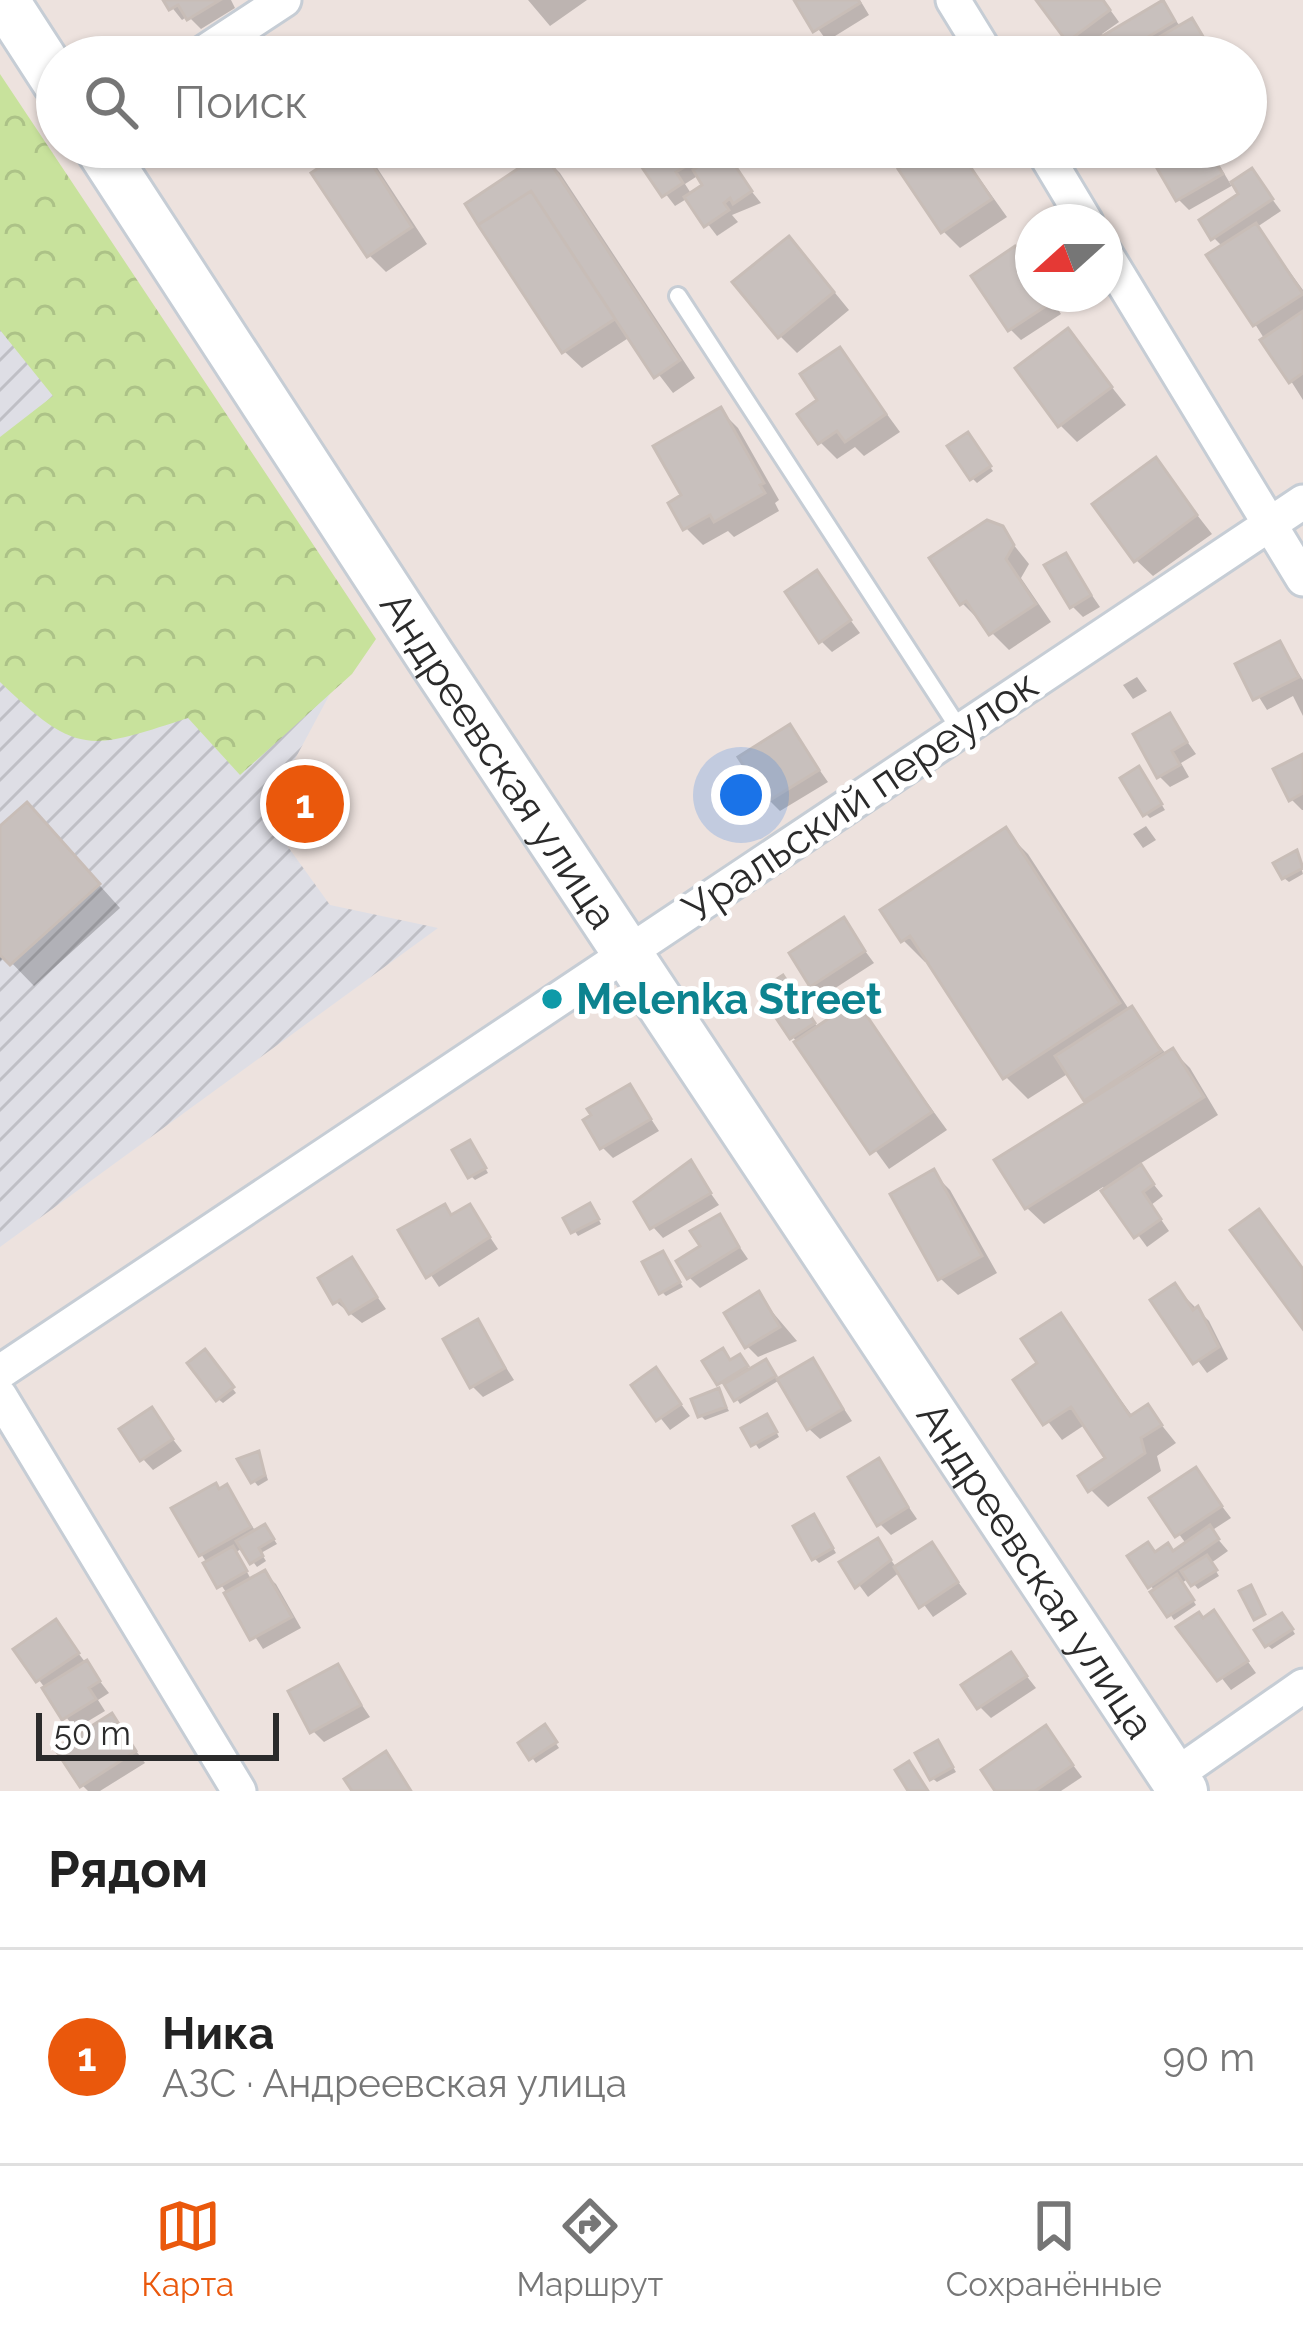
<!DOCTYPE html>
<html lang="ru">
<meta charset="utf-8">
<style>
body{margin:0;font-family:Raleway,sans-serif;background:#f6f6f6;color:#222}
.compass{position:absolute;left:1015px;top:204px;width:108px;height:108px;border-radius:50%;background:#fff;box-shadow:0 3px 9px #0004;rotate:249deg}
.scale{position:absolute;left:36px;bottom:30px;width:243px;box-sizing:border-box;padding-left:12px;border:6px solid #2b2b2b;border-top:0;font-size:33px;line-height:42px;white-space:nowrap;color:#2b2b2b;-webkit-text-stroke:9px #fff;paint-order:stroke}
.you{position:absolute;left:741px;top:795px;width:42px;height:42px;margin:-30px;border:9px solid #fff;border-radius:50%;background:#1a73e8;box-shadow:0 0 0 18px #1a73e833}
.badge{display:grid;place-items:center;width:78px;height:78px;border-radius:50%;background:#ea580c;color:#fff;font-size:39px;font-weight:700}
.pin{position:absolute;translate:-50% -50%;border:6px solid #fff;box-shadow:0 3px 12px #0006}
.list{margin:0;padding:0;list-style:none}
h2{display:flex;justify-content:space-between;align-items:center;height:156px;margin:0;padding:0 48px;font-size:51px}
h2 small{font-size:39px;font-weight:400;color:#767676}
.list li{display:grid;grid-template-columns:78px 1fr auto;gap:36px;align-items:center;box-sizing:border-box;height:216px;padding:0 48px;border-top:3px solid #e0e0e0}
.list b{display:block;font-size:45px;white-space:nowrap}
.list p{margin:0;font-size:39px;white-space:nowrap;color:#767676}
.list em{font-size:39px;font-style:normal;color:#767676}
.icon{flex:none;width:66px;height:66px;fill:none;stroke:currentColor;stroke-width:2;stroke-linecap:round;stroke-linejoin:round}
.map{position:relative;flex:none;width:1303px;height:1791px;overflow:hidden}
.search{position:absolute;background:#fff;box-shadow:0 3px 9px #0004;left:36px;right:36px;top:36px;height:132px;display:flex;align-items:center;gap:30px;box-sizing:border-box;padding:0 42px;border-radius:66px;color:#767676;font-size:45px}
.sheet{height:372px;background:#fff}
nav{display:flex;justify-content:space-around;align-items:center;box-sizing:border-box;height:168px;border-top:3px solid #e0e0e0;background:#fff;font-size:33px;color:#767676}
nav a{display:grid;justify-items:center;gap:6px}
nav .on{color:#ea580c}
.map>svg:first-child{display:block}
.industrial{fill:url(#industrial-furrows)}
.forest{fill:url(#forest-crowns)}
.shadow{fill:#0003;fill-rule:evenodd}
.building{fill:#c8c0bd;stroke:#c8bdb7;stroke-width:3}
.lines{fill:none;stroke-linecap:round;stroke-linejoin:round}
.lane-casing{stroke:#c6cdd5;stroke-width:22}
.street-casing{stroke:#c6cdd5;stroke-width:39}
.secondary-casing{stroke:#c6cdd5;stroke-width:54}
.lane{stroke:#fff;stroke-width:16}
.street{stroke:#fff;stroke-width:33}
.secondary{stroke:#fff;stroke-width:48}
.culture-dot{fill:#0f9aa8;stroke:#fff;stroke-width:4.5}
.labels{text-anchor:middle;stroke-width:10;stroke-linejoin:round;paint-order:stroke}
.street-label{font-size:42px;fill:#2b2b2b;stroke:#fff}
.culture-label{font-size:42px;font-weight:bold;fill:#0d838f;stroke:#fff;text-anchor:start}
</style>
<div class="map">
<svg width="1303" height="1791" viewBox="0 0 1303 1791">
<defs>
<pattern id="industrial-furrows" width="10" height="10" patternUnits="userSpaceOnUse" patternTransform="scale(3)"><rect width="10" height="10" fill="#dedee5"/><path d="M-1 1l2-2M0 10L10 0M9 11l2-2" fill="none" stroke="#bfbfc5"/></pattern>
<pattern id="forest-crowns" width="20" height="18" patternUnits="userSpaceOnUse" patternTransform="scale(3)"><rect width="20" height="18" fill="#c8e29c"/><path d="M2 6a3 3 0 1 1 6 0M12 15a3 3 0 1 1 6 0" fill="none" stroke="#acc287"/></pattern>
</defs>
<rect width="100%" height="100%" fill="#ede2de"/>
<path class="industrial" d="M 0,148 L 346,664 L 265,815 L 330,905 L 438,928 L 0,1247 Z"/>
<path class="forest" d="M 0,74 L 376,639 L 352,674 L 240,775 L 188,718 C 89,750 78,757 0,682 L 0,437 L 53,396 L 0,330 Z"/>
<path class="shadow" d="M 166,0 L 231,0 L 235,8 L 201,29 L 188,16 L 182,20 Z
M 528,0 L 587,0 L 550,26 Z
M 797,0 L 860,0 L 869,15 L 827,41 Z
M 1040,0 L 1103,0 L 1119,22 L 1102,34 L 1105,38 L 1162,4 L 1181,27 L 1191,22 L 1217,57 L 1168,57 L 1161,46 L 1143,57 L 1085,57 Z
M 355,147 L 374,163 L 427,244 L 386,272 L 369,255 Z
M 674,147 L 696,171 L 706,165 L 692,147 L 716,147 L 761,203 L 732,215 L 738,222 L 717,236 L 688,198 L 675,206 L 645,167 ZM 699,175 L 707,186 L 692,195 L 685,184 Z
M 935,147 L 957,147 L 1007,217 L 960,248 L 943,231 Z
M 1188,147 L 1224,147 L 1229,156 L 1218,163 L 1231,185 L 1252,172 L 1281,211 L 1257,227 L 1303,290 L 1303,400 L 1255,324 L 1224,248 L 1214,238 L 1242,194 L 1235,184 L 1189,210 L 1178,199 Z
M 543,156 L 560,173 L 695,378 L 673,393 L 630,337 L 582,368 L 565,352 L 469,204 Z
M 1015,250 L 1033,272 L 1033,294 L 1048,294 L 1061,314 L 1021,340 L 1010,329 Z
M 805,256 L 849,310 L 797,353 L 780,336 Z
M 1068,332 L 1126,405 L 1077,442 L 1060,425 Z
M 840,350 L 900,432 L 864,456 L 855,447 L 837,459 L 820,442 L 821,401 Z
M 721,411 L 738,428 L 779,500 L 775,503 L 779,511 L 734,537 L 728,531 L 703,545 L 686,528 L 685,496 Z
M 972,440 L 993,471 L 977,483 L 972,478 Z
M 1155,461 L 1212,534 L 1153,576 L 1136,560 Z
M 1001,529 L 1029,564 L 1021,578 L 1051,622 L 1009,650 L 962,603 Z
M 1065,556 L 1100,607 L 1083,617 L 1072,606 Z
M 816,574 L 860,633 L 832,652 L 821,641 Z
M 1280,645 L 1303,680 L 1303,716 L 1293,696 L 1267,710 L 1239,665 Z
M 1137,677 L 1147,691 L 1133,699 L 1123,685 Z
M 1170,717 L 1196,754 L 1181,763 L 1189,777 L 1170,787 L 1159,776 Z
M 790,728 L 828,782 L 780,811 L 769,800 Z
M 1303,758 L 1303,810 L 1302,810 L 1291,799 Z
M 1143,775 L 1165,810 L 1150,818 L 1146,814 Z
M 310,787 L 325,814 L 299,826 L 294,822 Z
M 1146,826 L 1156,840 L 1143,848 L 1133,834 Z
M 49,829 L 120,908 L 34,986 L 5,956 L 0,961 L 0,830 Z
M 1005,831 L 1028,854 L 1130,1011 L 1167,1055 L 1173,1051 L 1190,1068 L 1218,1115 L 1138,1165 L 1163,1196 L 1151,1205 L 1169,1231 L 1147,1247 L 1103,1187 L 1044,1224 L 1027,1208 L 1090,1103 L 1069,1073 L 1028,1099 L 1006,1077 L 929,960 L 925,962 L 903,940 Z
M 1297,853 L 1303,874 L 1289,882 L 1284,878 Z
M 843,921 L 874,963 L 823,996 L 812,985 Z
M 782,978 L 819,1029 L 855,1004 L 947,1130 L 889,1169 L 793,1037 Z
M 630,1087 L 659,1131 L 613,1158 L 602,1147 Z
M 474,1148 L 488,1173 L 475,1180 L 471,1176 Z
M 690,1164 L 719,1205 L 663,1238 L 653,1227 Z
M 933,1173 L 950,1190 L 997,1273 L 958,1295 L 941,1279 L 894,1195 Z
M 470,1207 L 498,1249 L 439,1287 L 402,1232 L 444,1208 L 453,1216 Z
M 594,1211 L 601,1224 L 578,1236 L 567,1219 Z
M 719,1217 L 748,1259 L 700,1288 L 689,1277 Z
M 667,1259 L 683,1287 L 666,1296 L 662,1292 Z
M 352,1261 L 386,1309 L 362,1323 L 336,1302 Z
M 1175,1287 L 1209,1321 L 1228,1359 L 1207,1373 L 1154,1301 Z
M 758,1295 L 797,1341 L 758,1357 L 747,1346 Z
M 1060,1317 L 1134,1418 L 1148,1408 L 1176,1443 L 1157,1456 L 1161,1471 L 1108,1507 L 1091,1490 L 1109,1459 L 1086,1424 L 1062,1440 L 1017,1381 L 1042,1364 Z
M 478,1323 L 514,1380 L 483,1397 L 472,1386 Z
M 209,1358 L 236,1393 L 223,1403 L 218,1399 Z
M 744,1362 L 751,1372 L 770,1368 L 778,1381 L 740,1404 L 728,1385 L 719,1383 L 731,1363 Z
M 813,1362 L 852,1421 L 820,1439 L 809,1429 Z
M 656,1371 L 690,1416 L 670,1430 L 635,1386 Z
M 718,1391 L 729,1411 L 705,1420 L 701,1416 Z
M 151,1411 L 182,1451 L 153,1470 L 143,1459 Z
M 771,1422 L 779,1437 L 759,1449 L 745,1429 Z
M 259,1454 L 268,1480 L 258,1486 L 254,1481 Z
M 878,1462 L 917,1519 L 891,1535 L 880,1524 Z
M 1195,1471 L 1231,1518 L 1211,1531 L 1228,1551 L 1211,1563 L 1219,1576 L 1198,1589 L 1189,1578 L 1182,1583 L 1196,1605 L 1174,1620 L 1151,1586 L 1157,1555 L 1174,1554 L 1187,1545 L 1153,1499 Z
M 227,1488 L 256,1532 L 269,1532 L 277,1544 L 261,1553 L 266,1561 L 257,1567 L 243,1548 L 236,1552 L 252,1581 L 265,1574 L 276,1584 L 301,1628 L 263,1649 L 201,1554 L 221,1491 Z
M 818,1522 L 836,1553 L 819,1563 L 814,1558 Z
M 877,1542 L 897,1568 L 932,1546 L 967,1594 L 933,1617 L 900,1572 L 868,1597 L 843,1563 Z
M 1214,1614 L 1256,1673 L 1231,1690 L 1203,1654 L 1203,1621 Z
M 1287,1621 L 1295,1634 L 1272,1649 L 1267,1645 Z
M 55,1623 L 109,1693 L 98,1700 L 105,1711 L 75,1729 L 17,1650 Z
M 1011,1656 L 1036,1688 L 991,1718 L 980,1707 Z
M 337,1668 L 370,1717 L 324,1742 L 313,1731 Z
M 111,1717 L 145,1763 L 100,1791 L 88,1791 L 82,1785 Z
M 1046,1729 L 1082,1777 L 1061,1791 L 999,1791 Z
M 549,1733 L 559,1748 L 536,1763 L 522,1744 Z
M 942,1748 L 956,1772 L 937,1782 L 932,1778 Z"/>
<path class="building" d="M 163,0 L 220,0 L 187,20 L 178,5 L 169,10 Z
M 794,0 L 858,0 L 860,3 L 813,32 Z
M 1036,0 L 1103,0 L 1110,10 L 1067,42 Z
M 1163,0 L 1175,21 L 1114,57 L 1081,57 L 1077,51 Z
M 1192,18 L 1208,45 L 1188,57 L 1165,57 L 1154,40 Z
M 621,38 L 634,57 L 594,57 Z
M 350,147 L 361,147 L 412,227 L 367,257 L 311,173 Z
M 669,147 L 680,147 L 691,163 L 676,172 L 683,183 L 662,197 L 641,166 Z
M 930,147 L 957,147 L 992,199 L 941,233 L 898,169 Z
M 1182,147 L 1216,147 L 1209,151 L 1223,174 L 1176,201 L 1154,163 Z
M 724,149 L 752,191 L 733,204 L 730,198 L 724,203 L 729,210 L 704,227 L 684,197 L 702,185 L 693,170 Z
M 543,152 L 680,360 L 654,378 L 531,191 L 478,225 L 465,204 Z
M 1252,168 L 1273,199 L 1211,240 L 1199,220 L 1238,194 L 1231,182 Z
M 531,191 L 615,319 L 562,353 L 478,225 Z
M 1256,223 L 1303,294 L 1253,326 L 1206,255 Z
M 789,236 L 834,292 L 778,338 L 732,282 Z
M 1015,246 L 1033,273 L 1033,294 L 1047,294 L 1052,302 L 1008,331 L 971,276 Z
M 1303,311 L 1303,373 L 1289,383 L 1260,340 Z
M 1068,328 L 1112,387 L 1058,427 L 1015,368 Z
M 840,347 L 886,414 L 845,442 L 837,431 L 818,444 L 797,414 L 817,400 L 800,374 Z
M 721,407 L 764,483 L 760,485 L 765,493 L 714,522 L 710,515 L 683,530 L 668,503 L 681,495 L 653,446 Z
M 968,432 L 991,466 L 970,480 L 947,446 Z
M 1156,457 L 1197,515 L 1134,562 L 1092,504 Z
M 987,520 L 1003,526 L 1014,545 L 1006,559 L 1036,604 L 989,635 L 966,601 L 960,605 L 929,558 Z
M 1066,553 L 1091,595 L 1070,608 L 1044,565 Z
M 817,570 L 851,620 L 819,643 L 785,592 Z
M 1280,641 L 1299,677 L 1253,700 L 1235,664 Z
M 1170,713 L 1187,742 L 1172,751 L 1180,765 L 1157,778 L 1133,734 Z
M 790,724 L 819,770 L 767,802 L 738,757 Z
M 1303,754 L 1303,793 L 1289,801 L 1273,769 Z
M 1139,766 L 1162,804 L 1143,816 L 1120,778 Z
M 310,783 L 322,809 L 292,824 L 280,798 Z
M 27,802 L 100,884 L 10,965 L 0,955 L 0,826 Z
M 1006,827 L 1120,1003 L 1003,1079 L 910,936 L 901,942 L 880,910 Z
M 1297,850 L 1303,868 L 1282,879 L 1273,863 Z
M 844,917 L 865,951 L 810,987 L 789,953 Z
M 783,975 L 815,1023 L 790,1039 L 758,991 Z
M 856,1000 L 932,1112 L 870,1154 L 794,1042 Z
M 1132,1006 L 1161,1051 L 1084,1101 L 1055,1056 Z
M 1173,1048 L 1204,1097 L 1025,1209 L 994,1160 Z
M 630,1084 L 651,1119 L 600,1149 L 583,1120 L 591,1115 L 587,1109 Z
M 470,1140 L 486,1168 L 468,1178 L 452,1150 Z
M 691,1160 L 711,1193 L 650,1229 L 634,1202 Z
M 1141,1164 L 1154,1184 L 1143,1192 L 1161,1219 L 1134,1238 L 1101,1191 Z
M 934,1169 L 982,1256 L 938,1280 L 890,1194 Z
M 590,1203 L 599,1219 L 571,1233 L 563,1218 Z
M 445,1204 L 451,1215 L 470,1204 L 490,1237 L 426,1278 L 398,1230 Z
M 1259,1209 L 1303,1269 L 1303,1329 L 1230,1230 Z
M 720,1214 L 739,1247 L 687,1279 L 676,1261 L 700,1246 L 690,1231 Z
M 663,1251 L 680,1282 L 659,1294 L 642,1262 Z
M 352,1257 L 377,1297 L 349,1314 L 340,1300 L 333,1304 L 318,1278 Z
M 1175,1283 L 1193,1310 L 1198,1306 L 1219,1347 L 1193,1364 L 1150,1300 Z
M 759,1291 L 780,1327 L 745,1348 L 724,1313 Z
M 1061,1313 L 1130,1416 L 1148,1404 L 1162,1425 L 1141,1438 L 1145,1453 L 1088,1492 L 1078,1476 L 1105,1458 L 1071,1407 L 1043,1425 L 1013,1380 L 1037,1363 L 1021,1339 Z
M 478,1319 L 505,1368 L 470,1388 L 443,1339 Z
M 723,1348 L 730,1360 L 740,1354 L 748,1366 L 717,1385 L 702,1361 Z
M 205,1349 L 234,1387 L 216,1401 L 187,1363 Z
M 813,1358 L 843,1409 L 807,1430 L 777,1379 Z
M 766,1359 L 776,1376 L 734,1401 L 724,1384 Z
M 656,1367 L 681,1404 L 656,1421 L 631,1385 Z
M 719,1388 L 726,1407 L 698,1417 L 691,1399 Z
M 152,1407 L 173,1439 L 140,1461 L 119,1429 Z
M 767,1414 L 777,1432 L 751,1446 L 741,1428 Z
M 259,1451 L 265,1475 L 251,1483 L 237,1459 Z
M 879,1458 L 908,1507 L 877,1526 L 848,1477 Z
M 1196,1467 L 1222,1506 L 1175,1537 L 1149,1498 Z
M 216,1483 L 219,1489 L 227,1484 L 251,1527 L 199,1556 L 171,1508 Z
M 814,1514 L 833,1548 L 812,1560 L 793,1526 Z
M 265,1524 L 274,1539 L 259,1548 L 263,1556 L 250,1564 L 236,1541 Z
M 1210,1525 L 1219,1539 L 1148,1588 L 1127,1556 L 1148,1542 L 1155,1552 L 1168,1543 L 1173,1551 Z
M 878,1538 L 891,1560 L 855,1588 L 839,1562 Z
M 932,1542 L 958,1582 L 919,1608 L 894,1567 Z
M 233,1546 L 247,1571 L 217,1588 L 203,1563 Z
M 1207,1555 L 1217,1570 L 1191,1586 L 1181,1571 Z
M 265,1570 L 292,1617 L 250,1640 L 224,1593 Z
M 1177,1574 L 1194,1600 L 1167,1617 L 1150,1592 Z
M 1251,1585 L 1265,1614 L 1254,1620 L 1239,1591 Z
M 1214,1610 L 1248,1661 L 1217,1681 L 1176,1627 L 1199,1612 L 1203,1618 Z
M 1282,1613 L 1293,1629 L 1265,1647 L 1254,1630 Z
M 56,1619 L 79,1653 L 36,1682 L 13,1649 Z
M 1011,1652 L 1027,1676 L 977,1709 L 961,1685 Z
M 87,1660 L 100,1681 L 89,1688 L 96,1699 L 62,1720 L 42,1688 Z
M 338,1664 L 361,1705 L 310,1733 L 288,1691 Z
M 112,1713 L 136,1751 L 80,1787 L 55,1749 Z
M 545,1724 L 557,1742 L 529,1760 L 518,1743 Z
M 1046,1725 L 1073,1765 L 1035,1791 L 995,1791 L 981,1770 Z
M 938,1740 L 953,1767 L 930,1780 L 915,1753 Z
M 386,1751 L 411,1791 L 352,1791 L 344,1779 Z
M 909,1761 L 928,1791 L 908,1791 L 895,1770 Z"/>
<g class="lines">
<defs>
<path id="lane" d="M 678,296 L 960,730"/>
<path id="street" d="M 953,0 L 988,57
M 197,57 L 284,0
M 1041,147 L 1086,222
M 1105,253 L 1303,579
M 0,1372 L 1303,502
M 0,1396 L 239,1791
M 1174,1776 L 1303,1686"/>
<g id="secondary">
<path d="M 4,0 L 57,82"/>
<path id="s1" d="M 99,147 L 430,656 L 1183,1791"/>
</g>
</defs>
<use href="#lane" class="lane-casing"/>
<use href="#street" class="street-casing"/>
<use href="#secondary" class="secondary-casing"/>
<use href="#lane" class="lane"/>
<use href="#street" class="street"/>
<use href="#secondary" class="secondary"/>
</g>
<circle class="culture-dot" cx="552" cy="999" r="12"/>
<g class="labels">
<g class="street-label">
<text dy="15" stroke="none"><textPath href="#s1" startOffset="732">Андреевская улица</textPath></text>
<text transform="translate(860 796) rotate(-34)" y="15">Уральский переулок</text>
<text dy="15" stroke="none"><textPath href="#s1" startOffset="1704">Андреевская улица</textPath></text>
</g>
<g class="culture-label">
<text x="576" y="1014">Melenka Street</text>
</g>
</g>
</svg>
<svg class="compass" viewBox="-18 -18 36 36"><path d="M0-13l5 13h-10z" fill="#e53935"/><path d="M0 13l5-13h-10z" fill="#767676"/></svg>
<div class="scale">50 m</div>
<div class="you"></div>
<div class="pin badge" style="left:305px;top:804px">1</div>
<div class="search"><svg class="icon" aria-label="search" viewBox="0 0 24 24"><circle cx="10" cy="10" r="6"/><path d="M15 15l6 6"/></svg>Поиск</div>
</div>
<section class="sheet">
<h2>Рядом<small></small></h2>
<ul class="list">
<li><span class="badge">1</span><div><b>Ника</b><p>АЗС · Андреевская улица</p></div><em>90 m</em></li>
</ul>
</section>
<nav>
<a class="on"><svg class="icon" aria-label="map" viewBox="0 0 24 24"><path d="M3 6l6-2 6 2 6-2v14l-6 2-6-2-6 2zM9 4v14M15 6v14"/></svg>Карта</a>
<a><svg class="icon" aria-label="directions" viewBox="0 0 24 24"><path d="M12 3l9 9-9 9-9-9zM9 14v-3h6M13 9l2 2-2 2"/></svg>Маршрут</a>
<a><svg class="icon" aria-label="saved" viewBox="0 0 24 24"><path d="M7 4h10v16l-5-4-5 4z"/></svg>Сохранённые</a>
</nav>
